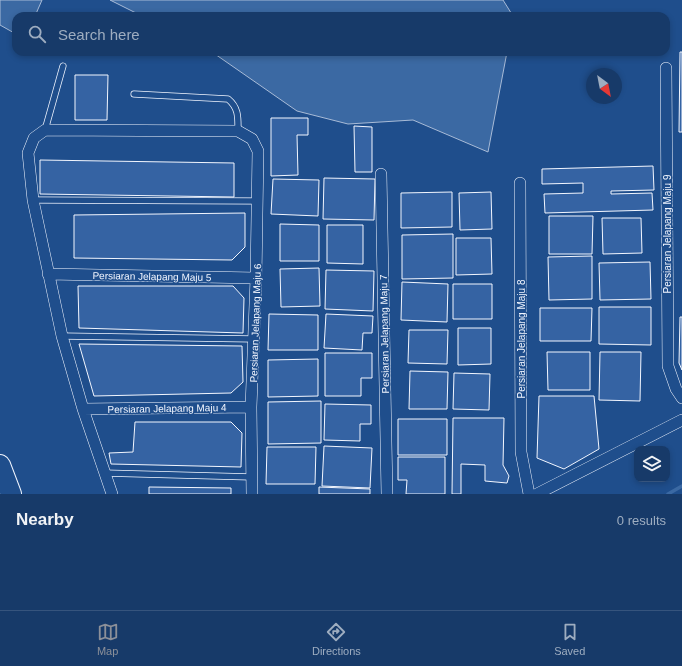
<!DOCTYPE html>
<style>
body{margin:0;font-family:Helvetica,sans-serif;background:#244571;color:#f1f3f6}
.controls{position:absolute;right:12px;bottom:12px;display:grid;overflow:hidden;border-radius:8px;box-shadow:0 2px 6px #0003}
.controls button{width:36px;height:36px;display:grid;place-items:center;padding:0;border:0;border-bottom:1px solid #36547d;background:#173a69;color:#f1f3f6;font:20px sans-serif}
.compass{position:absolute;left:586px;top:68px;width:36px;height:36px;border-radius:50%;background:#173a69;box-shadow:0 2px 6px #0003;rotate:148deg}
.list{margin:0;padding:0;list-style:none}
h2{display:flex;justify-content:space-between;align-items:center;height:52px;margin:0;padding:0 16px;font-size:17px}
h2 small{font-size:13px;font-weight:400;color:#9eadc0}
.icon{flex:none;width:22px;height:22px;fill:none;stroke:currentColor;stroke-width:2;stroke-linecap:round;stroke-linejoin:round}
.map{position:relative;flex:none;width:682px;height:494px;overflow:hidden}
.search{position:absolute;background:#173a69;box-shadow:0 2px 6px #0003;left:12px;right:12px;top:12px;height:44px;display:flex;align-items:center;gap:10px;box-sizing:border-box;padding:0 14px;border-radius:12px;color:#9eadc0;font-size:15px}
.sheet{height:116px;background:#173a69}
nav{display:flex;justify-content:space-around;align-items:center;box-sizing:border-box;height:56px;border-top:1px solid #36547d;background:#173a69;font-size:11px;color:#9eadc0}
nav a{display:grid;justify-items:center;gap:2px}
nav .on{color:#8c9099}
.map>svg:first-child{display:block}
.water{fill:#3b69a3;stroke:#a8bbd7}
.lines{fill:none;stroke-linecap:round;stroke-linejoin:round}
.stream{stroke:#3b69a3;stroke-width:3.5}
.building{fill:#3563a3;stroke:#f2f6ff}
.lane-casing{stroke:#f2f6ff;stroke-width:7}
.street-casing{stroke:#f2f6ff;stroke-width:12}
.highway-casing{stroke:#f2f6ff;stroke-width:22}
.lane{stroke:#1f4e8c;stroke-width:5.5}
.street{stroke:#1f4e8c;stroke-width:11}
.highway{stroke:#1f4e8c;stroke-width:20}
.labels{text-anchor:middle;stroke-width:3;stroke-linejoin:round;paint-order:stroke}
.street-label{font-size:10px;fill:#f2f6ff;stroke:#1f4e8c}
</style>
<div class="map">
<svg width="682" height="494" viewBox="0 0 682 494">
<rect width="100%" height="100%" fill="#1f4e8c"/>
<path class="water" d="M 0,0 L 42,0 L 35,16 L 16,16 L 16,34 L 0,25 Z
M 110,0 L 503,0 L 513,16 L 142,16 Z
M 212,52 L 507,52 L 488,152 L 413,120 L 348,124 L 297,111 Z"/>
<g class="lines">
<path class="stream" d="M 668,494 L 682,486"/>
</g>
<path class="building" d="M 680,52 L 682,52 L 682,132 L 679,132 Z
M 75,75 L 108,75 L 107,120 L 75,120 Z
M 271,118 L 308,118 L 308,135 L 297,135 L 298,175 L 271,176 Z
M 354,126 L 372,127 L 372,172 L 355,172 Z
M 40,160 L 234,163 L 234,197 L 40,194 Z
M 653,166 L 654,190 L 611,191 L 611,194 L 652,193 L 653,210 L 545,213 L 544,194 L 583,193 L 583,183 L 542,184 L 542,169 Z
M 324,178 L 375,179 L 374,220 L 323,219 Z
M 273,179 L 319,180 L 318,216 L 271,214 Z
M 452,192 L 452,227 L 401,228 L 401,193 Z
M 491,192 L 492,229 L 460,230 L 459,193 Z
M 245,213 L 245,247 L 232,260 L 74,258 L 74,215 Z
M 549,216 L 593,216 L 592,254 L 549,254 Z
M 602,218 L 641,218 L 642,253 L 603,254 Z
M 280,224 L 319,225 L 319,261 L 280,261 Z
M 327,225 L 363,225 L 363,264 L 327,263 Z
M 453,234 L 453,278 L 402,279 L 402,235 Z
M 456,238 L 491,238 L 492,274 L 456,275 Z
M 592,256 L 592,299 L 549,300 L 548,257 Z
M 650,262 L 651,299 L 600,300 L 599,263 Z
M 319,268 L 320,306 L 281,307 L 280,269 Z
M 326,270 L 374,271 L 373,311 L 325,309 Z
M 402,282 L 448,284 L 447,322 L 401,320 Z
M 453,284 L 492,284 L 492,319 L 453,319 Z
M 78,286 L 233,286 L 244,298 L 243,333 L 79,328 Z
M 599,307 L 651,307 L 651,345 L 599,344 Z
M 540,308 L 592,308 L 591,341 L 540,341 Z
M 269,314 L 318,315 L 318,350 L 268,350 Z
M 326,314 L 373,316 L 372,333 L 363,333 L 362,350 L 324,348 Z
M 680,317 L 682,317 L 682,370 L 679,363 Z
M 458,328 L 491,328 L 491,364 L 458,365 Z
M 409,330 L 448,330 L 447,364 L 408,363 Z
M 79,344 L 242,346 L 243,382 L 231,393 L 94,396 Z
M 547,352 L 590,352 L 590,390 L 548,390 Z
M 600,352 L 641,352 L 640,401 L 599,400 Z
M 325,353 L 372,353 L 372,378 L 361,378 L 361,396 L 325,396 Z
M 318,359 L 318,396 L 268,397 L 268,360 Z
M 410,371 L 448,372 L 447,409 L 409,409 Z
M 454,373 L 490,374 L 489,410 L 453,409 Z
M 539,396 L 594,396 L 599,449 L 564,469 L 537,458 Z
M 321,401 L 321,443 L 268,444 L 268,402 Z
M 325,404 L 371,405 L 371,424 L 360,424 L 360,441 L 324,440 Z
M 453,418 L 504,418 L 503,465 L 509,476 L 507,483 L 485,481 L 485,465 L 461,464 L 461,494 L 452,494 Z
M 398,419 L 447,419 L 447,455 L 398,455 Z
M 135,422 L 231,422 L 242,433 L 241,467 L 111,464 L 109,453 L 133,452 Z
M 324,446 L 372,448 L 370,488 L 322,486 Z
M 267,447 L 316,447 L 315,484 L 266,484 Z
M 398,457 L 445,457 L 445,494 L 406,494 L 407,480 L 398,480 Z
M 149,487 L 231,488 L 231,494 L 149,494 Z
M 319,487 L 370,489 L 370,494 L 319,494 Z"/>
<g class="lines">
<defs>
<path id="lane" d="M 134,94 L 228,99 C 239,108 238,118 238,131
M 45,130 L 63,66
M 33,200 L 258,201
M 62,336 L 254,339
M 104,473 L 252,477"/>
<path id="street" d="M 666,68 L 668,366 L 676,389 L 682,398
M 381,174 L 387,494
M 520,183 L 521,452 L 529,494
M 48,274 L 256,278
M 83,409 L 251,407
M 112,494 L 83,409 L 62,336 L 33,200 L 28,153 L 34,138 L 45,130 L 238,131 L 252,139 L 258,151 L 256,278 L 251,407 L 252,494
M 537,494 L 682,420"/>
<path id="highway" d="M 0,465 L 11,494"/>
</defs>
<use href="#lane" class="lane-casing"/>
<use href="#street" class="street-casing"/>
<use href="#highway" class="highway-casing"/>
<use href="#lane" class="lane"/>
<use href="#street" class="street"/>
<use href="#highway" class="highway"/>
</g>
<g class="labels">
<g class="street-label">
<text transform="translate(667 234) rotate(-90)" y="4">Persiaran Jelapang Maju 9</text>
<text transform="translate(152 276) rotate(1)" y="4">Persiaran Jelapang Maju 5</text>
<text transform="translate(255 323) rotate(-88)" y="4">Persiaran Jelapang Maju 6</text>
<text transform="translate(384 334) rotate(-91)" y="4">Persiaran Jelapang Maju 7</text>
<text transform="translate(521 339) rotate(-90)" y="4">Persiaran Jelapang Maju 8</text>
<text transform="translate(167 408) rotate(-1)" y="4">Persiaran Jelapang Maju 4</text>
</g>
</g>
</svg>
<div class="controls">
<button><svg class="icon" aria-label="layers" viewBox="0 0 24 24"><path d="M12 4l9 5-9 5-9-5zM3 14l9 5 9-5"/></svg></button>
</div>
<svg class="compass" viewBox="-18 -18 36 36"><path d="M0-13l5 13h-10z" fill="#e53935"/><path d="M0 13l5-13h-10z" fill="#9eadc0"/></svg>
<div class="search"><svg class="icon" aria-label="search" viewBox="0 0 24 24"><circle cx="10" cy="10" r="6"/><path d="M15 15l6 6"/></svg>Search here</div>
</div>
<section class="sheet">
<h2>Nearby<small>0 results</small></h2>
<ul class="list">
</ul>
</section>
<nav>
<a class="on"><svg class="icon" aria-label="map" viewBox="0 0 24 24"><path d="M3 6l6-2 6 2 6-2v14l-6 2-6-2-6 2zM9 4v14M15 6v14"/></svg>Map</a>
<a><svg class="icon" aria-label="directions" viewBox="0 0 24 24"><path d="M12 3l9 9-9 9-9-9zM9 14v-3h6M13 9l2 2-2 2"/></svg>Directions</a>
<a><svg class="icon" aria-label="saved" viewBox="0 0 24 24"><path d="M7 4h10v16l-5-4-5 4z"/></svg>Saved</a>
</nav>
